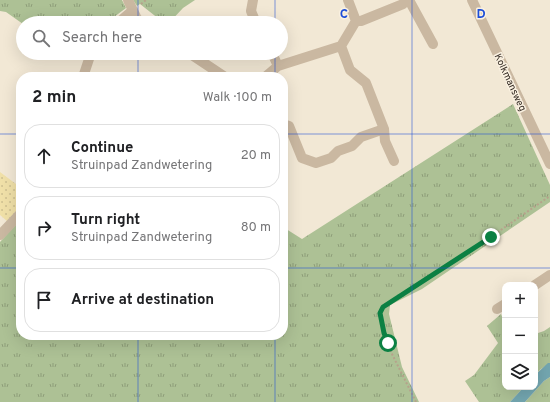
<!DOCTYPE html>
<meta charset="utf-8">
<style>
body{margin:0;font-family:Overpass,sans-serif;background:#f2f2f2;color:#202124}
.controls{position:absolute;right:12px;bottom:12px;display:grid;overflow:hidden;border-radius:8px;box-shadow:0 4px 16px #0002}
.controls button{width:36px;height:36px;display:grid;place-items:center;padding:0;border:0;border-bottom:1px solid #e0e0e0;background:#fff;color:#202124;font:20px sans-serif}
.stop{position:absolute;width:12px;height:12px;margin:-9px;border:3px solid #0b8043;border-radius:50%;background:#fff}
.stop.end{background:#0b8043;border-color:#fff;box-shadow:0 1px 4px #0008}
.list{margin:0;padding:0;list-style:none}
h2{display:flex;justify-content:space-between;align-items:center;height:52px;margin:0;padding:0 16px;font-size:17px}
h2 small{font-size:13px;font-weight:400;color:#757577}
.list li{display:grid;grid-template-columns:26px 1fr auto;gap:12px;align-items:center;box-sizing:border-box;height:64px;margin:0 8px 8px;padding:0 8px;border:1px solid #e0e0e0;border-radius:16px}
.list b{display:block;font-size:15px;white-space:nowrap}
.list p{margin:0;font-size:13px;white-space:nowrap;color:#757577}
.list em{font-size:13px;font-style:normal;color:#757577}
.icon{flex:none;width:22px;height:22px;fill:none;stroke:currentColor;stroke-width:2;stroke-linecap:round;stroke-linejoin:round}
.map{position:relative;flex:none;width:550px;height:402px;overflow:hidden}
.search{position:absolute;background:#fff;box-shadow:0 4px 16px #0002;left:16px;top:16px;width:272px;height:44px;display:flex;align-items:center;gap:10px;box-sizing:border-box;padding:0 14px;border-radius:22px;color:#757577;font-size:15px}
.panel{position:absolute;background:#fff;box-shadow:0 4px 16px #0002;left:16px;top:72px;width:272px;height:268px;border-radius:16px}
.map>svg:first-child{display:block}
.grass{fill:url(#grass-tufts)}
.sand{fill:url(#sand-dots)}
.water{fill:#73a6b0}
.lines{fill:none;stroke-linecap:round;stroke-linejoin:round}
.path{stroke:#b6a28b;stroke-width:2;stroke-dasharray:2 2;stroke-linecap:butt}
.street{stroke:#cab8a1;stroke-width:10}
.route{stroke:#0b8043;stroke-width:5}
.grid{fill:none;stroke:#1d4ed8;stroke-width:1;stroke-opacity:0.55}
.labels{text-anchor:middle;stroke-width:3;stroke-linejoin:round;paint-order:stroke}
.street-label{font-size:10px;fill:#342b24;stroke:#faf1e1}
.grid-label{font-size:13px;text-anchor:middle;font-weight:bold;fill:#1d4ed8;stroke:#faf1e1;stroke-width:3;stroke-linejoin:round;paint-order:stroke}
</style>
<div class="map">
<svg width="550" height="402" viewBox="0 0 550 402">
<defs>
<pattern id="grass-tufts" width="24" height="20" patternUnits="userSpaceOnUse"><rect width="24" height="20" fill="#adc195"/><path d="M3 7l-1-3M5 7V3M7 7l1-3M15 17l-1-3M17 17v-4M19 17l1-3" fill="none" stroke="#8e9d79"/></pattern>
<pattern id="sand-dots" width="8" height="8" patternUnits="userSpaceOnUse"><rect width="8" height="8" fill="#f0e0a8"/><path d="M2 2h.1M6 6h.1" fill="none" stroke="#cec090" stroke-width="1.8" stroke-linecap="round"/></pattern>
</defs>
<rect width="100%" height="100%" fill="#f2e8d5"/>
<path class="grass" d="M 0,0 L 122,0 L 126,8 L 106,23 L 23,23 L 23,24 L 6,12 L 0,11 Z
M 133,0 L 195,0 L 183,8 L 169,23 L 164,23 L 140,4 L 137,6 Z
M 513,104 L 550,185 L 550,202 L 422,289 L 390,305 L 389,314 L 402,367 L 419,402 L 0,402 L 0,242 L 21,219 L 21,335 L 283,335 L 283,227 L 302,239 Z
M 501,314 L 505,325 L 505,387 L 524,387 L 510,402 L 479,402 L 465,381 L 474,375 L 498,343 L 487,326 Z
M 550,327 L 550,363 L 541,369 L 535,375 L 535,334 L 544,331 Z
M 550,377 L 550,402 L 525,402 L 544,381 Z"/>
<path class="sand" d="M 0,172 L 16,184 L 21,186 L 21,206 L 7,221 L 0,215 Z"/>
<path class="water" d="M 548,363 L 550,363 L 550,377 L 544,381 L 525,402 L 510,402 L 524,387 L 535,387 L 535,375 Z"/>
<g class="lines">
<path class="path" d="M 141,4 L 146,0
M 416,402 L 392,354 L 384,333 L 380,313 L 383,307 L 469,252 L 550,196"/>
<path class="street" d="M 128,0 L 137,19 L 144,23
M 253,0 L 251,11 L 256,23
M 348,0 L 356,21
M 409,0 L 433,44
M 472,0 L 550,164
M 356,21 L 341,46 L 350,70 L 366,83 L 384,129 L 385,141 L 394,161
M 356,21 L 361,21 L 403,4 L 406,0
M 118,23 L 133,10
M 189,53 L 225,77
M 272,53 L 278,66
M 83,77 L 91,53
M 265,77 L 278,66 L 341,46
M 283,124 L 289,126 L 302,158 L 316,163 L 331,158 L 338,151 L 352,146 L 361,137 L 384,129
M 0,235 L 21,213
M 535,285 L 550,275
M 497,309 L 505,304"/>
</g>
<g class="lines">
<path class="route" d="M 388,343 L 384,333 L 380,313 L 383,307 L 491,237"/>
</g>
<path class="grid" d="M 138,0 L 138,23M 275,0 L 275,23M 412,0 L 412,402M 138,53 L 138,77M 275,53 L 275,77M 0,134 L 21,134M 283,134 L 550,134M 0,268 L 21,268M 283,268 L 550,268M 138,335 L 138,402M 275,335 L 275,402"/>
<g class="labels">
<g class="street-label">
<text transform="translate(511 82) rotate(65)" y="4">Kolkmansweg</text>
</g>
</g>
<g class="grid-label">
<text x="344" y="18">C</text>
<text x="481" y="18">D</text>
</g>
</svg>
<div class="controls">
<button>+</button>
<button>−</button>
<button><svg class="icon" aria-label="layers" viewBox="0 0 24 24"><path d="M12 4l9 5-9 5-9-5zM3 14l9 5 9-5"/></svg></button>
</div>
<div class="stop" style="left:388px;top:343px"></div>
<div class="stop end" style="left:491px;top:237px"></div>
<div class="search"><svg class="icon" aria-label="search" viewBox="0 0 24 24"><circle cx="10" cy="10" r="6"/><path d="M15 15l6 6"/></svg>Search here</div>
<section class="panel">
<h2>2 min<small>Walk · 100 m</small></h2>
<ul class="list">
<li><svg class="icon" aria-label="ahead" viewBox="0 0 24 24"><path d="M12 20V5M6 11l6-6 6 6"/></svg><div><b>Continue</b><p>Struinpad Zandwetering</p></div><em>20 m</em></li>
<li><svg class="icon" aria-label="right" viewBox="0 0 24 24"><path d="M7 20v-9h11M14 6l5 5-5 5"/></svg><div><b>Turn right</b><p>Struinpad Zandwetering</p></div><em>80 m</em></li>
<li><svg class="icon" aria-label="arrive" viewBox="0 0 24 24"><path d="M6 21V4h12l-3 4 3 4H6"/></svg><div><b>Arrive at destination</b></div></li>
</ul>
</section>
</div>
